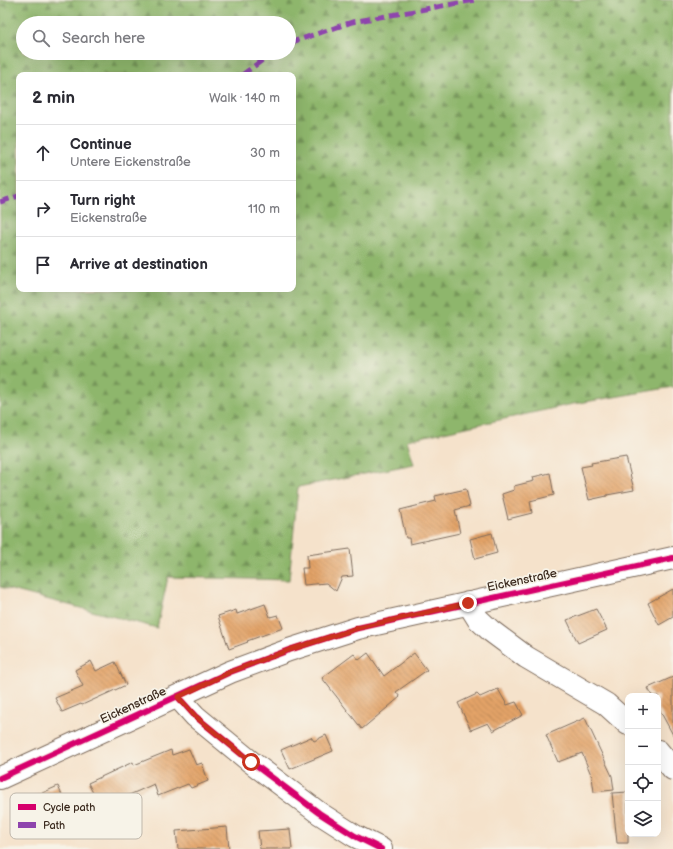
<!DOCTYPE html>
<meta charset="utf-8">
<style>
body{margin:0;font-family:"Balsamiq Sans",sans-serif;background:#f2f2f3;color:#2b2b33}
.controls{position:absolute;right:12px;bottom:12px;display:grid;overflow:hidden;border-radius:8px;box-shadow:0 4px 16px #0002}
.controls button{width:36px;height:36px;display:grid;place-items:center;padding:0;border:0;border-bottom:1px solid #e1e1e2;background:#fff;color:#2b2b33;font:20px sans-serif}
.stop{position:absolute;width:12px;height:12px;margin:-9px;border:3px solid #c8321e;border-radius:50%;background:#fff}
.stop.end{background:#c8321e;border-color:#fff;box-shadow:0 1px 4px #0008}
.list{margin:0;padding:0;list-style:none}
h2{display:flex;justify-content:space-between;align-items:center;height:52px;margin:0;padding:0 16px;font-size:17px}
h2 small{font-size:13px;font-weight:400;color:#7c7c81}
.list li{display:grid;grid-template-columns:26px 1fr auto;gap:12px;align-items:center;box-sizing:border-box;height:56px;padding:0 16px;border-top:1px solid #e1e1e2}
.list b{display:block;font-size:15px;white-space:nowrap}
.list p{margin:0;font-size:13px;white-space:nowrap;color:#7c7c81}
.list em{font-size:13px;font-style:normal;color:#7c7c81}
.icon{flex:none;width:22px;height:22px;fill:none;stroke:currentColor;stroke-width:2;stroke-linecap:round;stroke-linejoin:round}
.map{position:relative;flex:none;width:673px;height:849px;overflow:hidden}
.search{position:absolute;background:#fff;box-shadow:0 4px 16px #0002;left:16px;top:16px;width:280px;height:44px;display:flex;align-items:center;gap:10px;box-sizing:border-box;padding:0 14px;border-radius:22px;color:#7c7c81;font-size:15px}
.panel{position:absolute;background:#fff;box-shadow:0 4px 16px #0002;left:16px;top:72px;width:280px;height:220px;border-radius:8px}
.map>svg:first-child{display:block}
.forest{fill:url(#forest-firs);stroke:#647045;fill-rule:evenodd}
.building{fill:url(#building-back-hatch)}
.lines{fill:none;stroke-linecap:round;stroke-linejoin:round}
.minor-casing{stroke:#7c6a5b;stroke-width:24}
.minor{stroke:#fff;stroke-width:22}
.quiet{stroke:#8e44ad;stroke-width:5;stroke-dasharray:10 5;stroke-linecap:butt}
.cycleway-casing{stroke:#f7f3e8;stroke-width:8}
.cycleway{stroke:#d6006c;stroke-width:6}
.route{stroke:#c8321e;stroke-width:5}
.labels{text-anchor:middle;stroke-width:3.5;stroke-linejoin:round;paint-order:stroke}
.street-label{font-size:12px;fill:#3b2a1e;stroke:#f7f3e8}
.key{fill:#f7f3e8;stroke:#bfb7ab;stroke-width:1}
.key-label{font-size:11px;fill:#3b2a1e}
</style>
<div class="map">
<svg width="673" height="849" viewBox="0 0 673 849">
<defs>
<pattern id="forest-firs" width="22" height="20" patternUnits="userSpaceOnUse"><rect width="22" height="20" fill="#8eb66c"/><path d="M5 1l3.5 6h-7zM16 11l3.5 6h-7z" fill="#759458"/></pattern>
<pattern id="building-back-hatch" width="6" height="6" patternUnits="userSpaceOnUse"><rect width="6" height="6" fill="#e3a367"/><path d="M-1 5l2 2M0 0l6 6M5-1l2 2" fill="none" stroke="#b98554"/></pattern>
</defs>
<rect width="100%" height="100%" fill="#f7f3e8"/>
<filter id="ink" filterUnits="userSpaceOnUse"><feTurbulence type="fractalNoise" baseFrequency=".025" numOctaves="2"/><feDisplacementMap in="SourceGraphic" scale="8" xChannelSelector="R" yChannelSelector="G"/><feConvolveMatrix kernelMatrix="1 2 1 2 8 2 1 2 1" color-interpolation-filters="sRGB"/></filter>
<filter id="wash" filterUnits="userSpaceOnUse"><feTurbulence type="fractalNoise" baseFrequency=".012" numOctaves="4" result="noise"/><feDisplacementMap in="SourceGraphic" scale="16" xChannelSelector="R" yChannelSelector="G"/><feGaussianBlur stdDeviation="0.9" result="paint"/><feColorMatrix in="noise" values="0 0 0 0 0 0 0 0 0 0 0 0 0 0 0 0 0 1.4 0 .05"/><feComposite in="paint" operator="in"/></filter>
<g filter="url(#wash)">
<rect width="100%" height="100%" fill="#f5e2cb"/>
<path class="forest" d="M 0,0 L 673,0 L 673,387 L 573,404 L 407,440 L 414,464 L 298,487 L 289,580 L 168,577 L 157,628 L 0,587 ZM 23,23 L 289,23 L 289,53 L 23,53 ZM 19,75 L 293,75 L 293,289 L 19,289 Z"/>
<g id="blocks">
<path class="building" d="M 626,457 L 634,490 L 607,495 L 607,496 L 589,500 L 581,467 L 592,465 L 591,463 Z
M 550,473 L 554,495 L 530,501 L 532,513 L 508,519 L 502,494 L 514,490 L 514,486 L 534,481 L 533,477 Z
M 466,489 L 470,506 L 455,510 L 460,533 L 410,544 L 409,538 L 406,538 L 400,510 L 436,501 L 435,496 Z
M 492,533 L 497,553 L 475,559 L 470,539 Z
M 350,549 L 353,576 L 342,577 L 336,591 L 326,583 L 304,585 L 302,568 L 308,568 L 307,555 Z
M 673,589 L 673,617 L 659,625 L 648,603 Z
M 265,604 L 270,617 L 278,615 L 283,628 L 247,641 L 248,642 L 229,649 L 218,616 L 236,610 L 237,614 Z
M 596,609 L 607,630 L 578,643 L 567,620 Z
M 368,653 L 384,676 L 414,653 L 427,670 L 396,692 L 400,697 L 362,729 L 322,678 L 354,654 L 359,660 Z
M 91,661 L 96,671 L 115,662 L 126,685 L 82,705 L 81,704 L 62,712 L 55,698 L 83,686 L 75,670 Z
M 673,677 L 673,735 L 658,707 L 658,696 L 652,696 L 648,688 Z
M 498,689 L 507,705 L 516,702 L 523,715 L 493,731 L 488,723 L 471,730 L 458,703 L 477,694 L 480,697 Z
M 585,718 L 612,776 L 614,790 L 594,792 L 592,777 L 582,753 L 558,762 L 546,735 Z
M 326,735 L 333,751 L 290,769 L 281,750 L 311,737 L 314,741 Z
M 189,749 L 196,765 L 202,763 L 208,781 L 191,788 L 188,784 L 158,796 L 154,784 L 118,800 L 123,808 L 105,817 L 88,783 L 133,762 L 134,765 L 171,750 L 172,755 Z
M 58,786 L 70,814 L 43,826 L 31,798 Z
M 628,792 L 628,843 L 617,843 L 612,793 Z
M 227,827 L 229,849 L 178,849 L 176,831 Z
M 290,829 L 292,849 L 260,849 L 258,831 Z"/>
</g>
</g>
<g filter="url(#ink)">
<use href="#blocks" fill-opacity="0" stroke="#7c6a5b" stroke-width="1"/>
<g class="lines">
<defs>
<path id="minor" d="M 468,603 L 478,619 L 491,631 L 526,657 L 606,704 L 628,724
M 178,697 L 195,716 L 251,762 L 319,813 L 355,836 L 381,849
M 658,751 L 673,769
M 0,778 L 230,672 L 289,650 L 358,628 L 673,558"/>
</defs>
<use href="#minor" class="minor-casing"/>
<use href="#minor" class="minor"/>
<path class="quiet" d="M 289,43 L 352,22 L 476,0
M 242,75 L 272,53
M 0,202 L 19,196"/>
<defs>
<path id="cycleway" d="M 178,697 L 195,716 L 251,762 L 319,813 L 355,836 L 381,849
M 0,778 L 230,672 L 289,650 L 358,628 L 673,558"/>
</defs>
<use href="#cycleway" class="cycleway-casing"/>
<use href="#cycleway" class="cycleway"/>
</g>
</g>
<g class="lines" filter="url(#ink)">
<path class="route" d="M 251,762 L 195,716 L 178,697 L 230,672 L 289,650 L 358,628 L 468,603"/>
</g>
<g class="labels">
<g class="street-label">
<text transform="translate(522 580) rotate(-12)" y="4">Eickenstraße</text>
<text transform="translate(133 705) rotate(-25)" y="4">Eickenstraße</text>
</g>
</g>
<rect x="10" y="793" width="132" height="46" rx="6" class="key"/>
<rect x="18" y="804" width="18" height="6" fill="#d6006c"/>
<rect x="18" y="822" width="18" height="6" fill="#8e44ad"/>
<g class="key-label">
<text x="43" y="811">Cycle path</text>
<text x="43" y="829">Path</text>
</g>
</svg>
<div class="controls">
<button>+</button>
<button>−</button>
<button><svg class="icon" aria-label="locate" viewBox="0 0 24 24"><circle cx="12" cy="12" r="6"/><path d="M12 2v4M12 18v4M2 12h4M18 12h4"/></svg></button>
<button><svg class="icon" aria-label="layers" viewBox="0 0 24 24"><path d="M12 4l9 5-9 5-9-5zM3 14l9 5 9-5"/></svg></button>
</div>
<div class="stop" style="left:251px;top:762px"></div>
<div class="stop end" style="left:468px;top:603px"></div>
<div class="search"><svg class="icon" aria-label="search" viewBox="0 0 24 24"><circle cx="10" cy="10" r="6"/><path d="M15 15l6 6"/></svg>Search here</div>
<section class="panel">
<h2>2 min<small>Walk · 140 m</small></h2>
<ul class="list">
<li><svg class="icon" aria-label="ahead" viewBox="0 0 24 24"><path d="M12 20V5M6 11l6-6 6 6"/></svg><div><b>Continue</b><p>Untere Eickenstraße</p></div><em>30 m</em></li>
<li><svg class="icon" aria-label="right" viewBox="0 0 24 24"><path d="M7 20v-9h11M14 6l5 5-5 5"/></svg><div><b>Turn right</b><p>Eickenstraße</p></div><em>110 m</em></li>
<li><svg class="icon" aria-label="arrive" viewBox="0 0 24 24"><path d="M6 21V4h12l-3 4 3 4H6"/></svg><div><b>Arrive at destination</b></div></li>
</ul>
</section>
</div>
